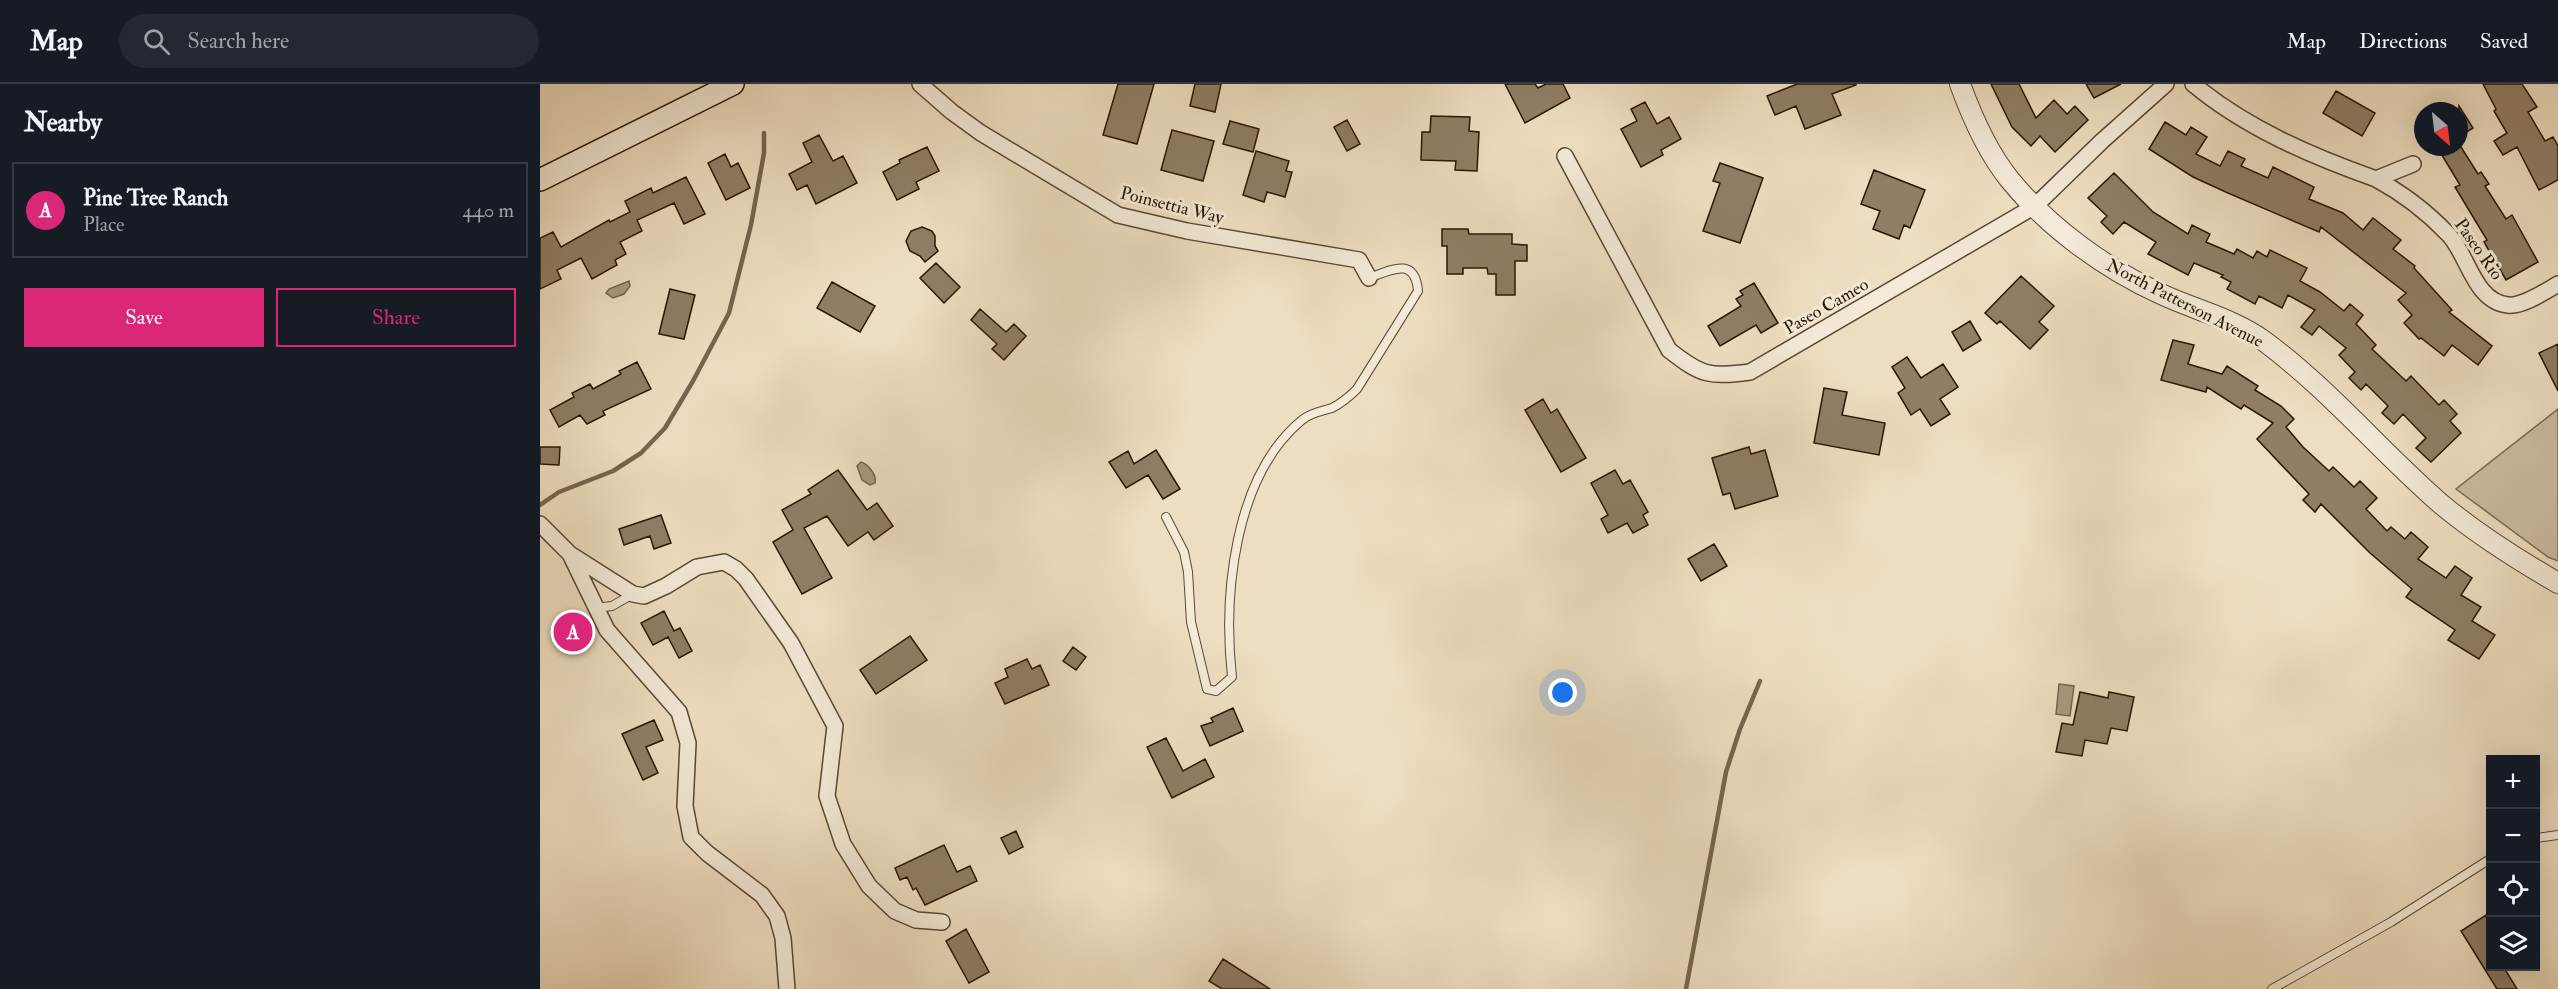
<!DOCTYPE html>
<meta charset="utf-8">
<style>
body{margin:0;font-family:"IM FELL Double Pica",serif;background:#242831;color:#f1f3f6}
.controls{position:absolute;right:18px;bottom:18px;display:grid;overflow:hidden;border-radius:0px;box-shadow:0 6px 24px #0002}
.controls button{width:54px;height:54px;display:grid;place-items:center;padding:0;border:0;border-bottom:2px solid #363941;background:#171b24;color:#f1f3f6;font:30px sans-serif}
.compass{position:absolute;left:1874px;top:18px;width:54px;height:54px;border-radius:50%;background:#171b24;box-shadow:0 6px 24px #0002;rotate:152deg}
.you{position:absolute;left:1023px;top:609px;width:21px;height:21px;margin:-15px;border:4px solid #fff;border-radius:50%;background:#1a73e8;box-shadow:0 0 0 9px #1a73e833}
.badge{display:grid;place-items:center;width:39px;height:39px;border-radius:50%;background:#db2777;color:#fff;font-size:20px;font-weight:700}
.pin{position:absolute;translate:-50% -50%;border:3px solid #fff;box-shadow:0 2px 6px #0006}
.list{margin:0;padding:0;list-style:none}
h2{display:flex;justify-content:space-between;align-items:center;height:78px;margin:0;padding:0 24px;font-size:26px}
h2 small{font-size:20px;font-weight:400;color:#9ea1a6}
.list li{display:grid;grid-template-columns:39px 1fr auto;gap:18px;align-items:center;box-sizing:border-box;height:96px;margin:0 12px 12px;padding:0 12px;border:2px solid #363941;border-radius:0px}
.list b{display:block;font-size:22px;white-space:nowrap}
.list p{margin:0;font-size:20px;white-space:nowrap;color:#9ea1a6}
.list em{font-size:20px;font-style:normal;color:#9ea1a6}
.actions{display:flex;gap:12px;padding:18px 24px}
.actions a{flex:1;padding:14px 0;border:2px solid #db2777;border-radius:0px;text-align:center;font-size:21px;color:#db2777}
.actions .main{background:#db2777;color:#fff}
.icon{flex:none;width:33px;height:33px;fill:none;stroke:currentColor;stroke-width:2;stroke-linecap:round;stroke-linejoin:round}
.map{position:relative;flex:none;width:2018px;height:905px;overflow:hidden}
header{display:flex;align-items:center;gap:36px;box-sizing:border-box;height:84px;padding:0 30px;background:#171b24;border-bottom:2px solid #363941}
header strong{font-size:28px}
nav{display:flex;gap:33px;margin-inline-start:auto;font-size:21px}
.search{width:420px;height:54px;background:#242831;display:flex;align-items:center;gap:15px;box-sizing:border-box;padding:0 21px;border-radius:33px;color:#9ea1a6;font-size:22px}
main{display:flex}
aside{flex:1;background:#171b24}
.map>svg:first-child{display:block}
.green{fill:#cdbca1;stroke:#7c6952;stroke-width:1.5}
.water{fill:#ab9a80;stroke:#77654e;stroke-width:1.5}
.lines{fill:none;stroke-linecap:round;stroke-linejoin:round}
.stream{stroke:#77654e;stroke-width:4.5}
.building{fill:#907e65;stroke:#2a1602;stroke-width:1.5}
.service-casing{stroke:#5b4832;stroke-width:10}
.minor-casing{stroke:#5b4832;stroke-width:18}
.tertiary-casing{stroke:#5b4832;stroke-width:22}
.secondary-casing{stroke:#2a1602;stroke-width:24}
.service{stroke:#f4ead7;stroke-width:8}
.minor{stroke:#f4ead7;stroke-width:15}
.tertiary{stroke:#f4ead7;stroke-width:20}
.secondary{stroke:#f4ead7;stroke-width:21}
.labels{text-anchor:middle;stroke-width:6;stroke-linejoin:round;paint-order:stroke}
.street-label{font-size:18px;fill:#2a1602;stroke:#f4ead7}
</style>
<header>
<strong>Map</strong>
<div class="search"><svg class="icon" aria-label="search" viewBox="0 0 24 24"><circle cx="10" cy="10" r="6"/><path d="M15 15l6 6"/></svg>Search here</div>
<nav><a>Map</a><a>Directions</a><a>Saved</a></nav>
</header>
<main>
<aside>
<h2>Nearby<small></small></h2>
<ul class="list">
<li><span class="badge">A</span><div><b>Pine Tree Ranch</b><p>Place</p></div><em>440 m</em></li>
</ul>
<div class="actions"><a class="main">Save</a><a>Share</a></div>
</aside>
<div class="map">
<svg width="2018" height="905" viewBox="0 0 2018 905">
<rect width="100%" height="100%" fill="#eedec1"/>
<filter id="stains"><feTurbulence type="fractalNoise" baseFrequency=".00333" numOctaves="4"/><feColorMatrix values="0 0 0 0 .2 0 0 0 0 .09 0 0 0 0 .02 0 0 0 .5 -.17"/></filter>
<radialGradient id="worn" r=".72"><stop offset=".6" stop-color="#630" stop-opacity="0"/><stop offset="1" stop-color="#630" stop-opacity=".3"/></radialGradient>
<path class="green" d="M 2018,325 L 2018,477 L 2008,473 L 1916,405 Z"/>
<path class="water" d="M 89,197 L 90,202 L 84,210 L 73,214 L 66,209 L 69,205 Z
M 321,378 C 328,380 337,391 335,399 L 330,401 L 322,396 L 317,382 Z
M 1519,600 L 1534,602 L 1530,632 L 1516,630 Z"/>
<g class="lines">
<path class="stream" d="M 0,421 L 19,408 L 73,387 L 101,369 L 125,344 L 153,297 L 189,229 L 211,141 L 224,69 L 224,49
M 1146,905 L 1186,688 L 1200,645 L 1220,597"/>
</g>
<path class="building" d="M 578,0 L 614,0 L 597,60 L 563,51 Z
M 655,0 L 681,0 L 675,28 L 650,22 Z
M 965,0 L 995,0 L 998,4 L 1006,0 L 1023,0 L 1030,14 L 985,39 Z
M 1257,0 L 1316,0 L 1316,1 L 1292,10 L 1301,31 L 1265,45 L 1256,22 L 1235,31 L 1227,12 Z
M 1451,0 L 1479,0 L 1496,34 L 1514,16 L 1527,30 L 1535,22 L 1548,36 L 1515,68 L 1500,52 L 1491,62 L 1472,43 Z
M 1546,0 L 1581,0 L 1554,14 Z
M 1943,0 L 1982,0 L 1997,23 L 1988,28 L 2005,57 L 2013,53 L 2018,62 L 2018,96 L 1999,106 L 1977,63 L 1963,71 L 1954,57 L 1967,49 L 1954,27 L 1956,25 Z
M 1796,7 L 1835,29 L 1822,52 L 1783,29 Z
M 1105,18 L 1117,40 L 1129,33 L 1141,55 L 1121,66 L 1123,71 L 1101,83 L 1081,45 L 1097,37 L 1091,25 Z
M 1919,22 L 1933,44 L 1919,53 Z
M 891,32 L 930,33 L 929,47 L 939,48 L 937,87 L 915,86 L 916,77 L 881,76 L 882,48 L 890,48 Z
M 807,36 L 820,60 L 807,67 L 794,43 Z
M 690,37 L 719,45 L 713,68 L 683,60 Z
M 1625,38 L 1646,51 L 1651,43 L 1667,53 L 1656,70 L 1680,82 L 1688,67 L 1705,75 L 1701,82 L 1728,94 L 1733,83 L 1774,103 L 1769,115 L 1803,129 L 1823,146 L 1833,134 L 1861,156 L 1853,165 L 1875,182 L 1874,184 L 1912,226 L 1909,228 L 1952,262 L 1938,281 L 1912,261 L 1904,272 L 1881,254 L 1879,255 L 1864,239 L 1872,231 L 1858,216 L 1866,209 L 1781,143 L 1779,148 L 1688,109 L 1653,93 L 1609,65 Z
M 632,46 L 674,57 L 663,97 L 621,86 Z
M 279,51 L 293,77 L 303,72 L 317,99 L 276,120 L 267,101 L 257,106 L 249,90 L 272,78 L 263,59 Z
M 387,63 L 399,87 L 376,98 L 379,105 L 357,116 L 343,88 L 360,79 L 359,76 Z
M 1897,63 L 1921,63 L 1938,90 L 1941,88 L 1949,100 L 1945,102 L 1966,135 L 1972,131 L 1998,178 L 1966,196 L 1944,158 L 1947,156 L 1915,103 L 1920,101 Z
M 716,67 L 749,77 L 746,87 L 752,88 L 745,113 L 727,108 L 724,118 L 703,111 Z
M 185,70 L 191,83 L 198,79 L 210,104 L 186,116 L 168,79 Z
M 1180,79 L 1223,94 L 1200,159 L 1163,147 L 1180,99 L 1173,97 Z
M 1334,86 L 1385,106 L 1370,144 L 1364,141 L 1359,155 L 1333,145 L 1340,127 L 1321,120 Z
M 1574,89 L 1613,128 L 1648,150 L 1652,141 L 1670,150 L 1666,158 L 1694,170 L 1697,165 L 1713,174 L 1717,167 L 1727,173 L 1730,166 L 1767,184 L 1760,197 L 1780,208 L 1804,227 L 1810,220 L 1823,231 L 1816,240 L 1836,261 L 1832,265 L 1866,297 L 1871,292 L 1899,321 L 1904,316 L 1917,330 L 1910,337 L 1921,349 L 1891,378 L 1876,364 L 1886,354 L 1863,330 L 1854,340 L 1842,329 L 1848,322 L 1826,300 L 1821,306 L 1809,294 L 1815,288 L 1799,271 L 1806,264 L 1779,242 L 1772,251 L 1761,243 L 1775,226 L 1748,211 L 1742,224 L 1719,212 L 1715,220 L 1687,205 L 1691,198 L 1681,193 L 1683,191 L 1654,179 L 1648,191 L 1608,170 L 1616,158 L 1584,138 L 1573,150 L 1561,138 L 1567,132 L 1548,114 Z
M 146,93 L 165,130 L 144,140 L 134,119 L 97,136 L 102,147 L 80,158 L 86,170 L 75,176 L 77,181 L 52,195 L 41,174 L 17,186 L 21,195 L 0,205 L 0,154 L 13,148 L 21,163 L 69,136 L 70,138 L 90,128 L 85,117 L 111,104 L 113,109 Z
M 382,143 L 392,147 L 395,152 L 395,162 L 398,167 L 385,178 L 380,172 L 370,167 L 366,157 L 371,147 Z
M 902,145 L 928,145 L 929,150 L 972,150 L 972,160 L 987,161 L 987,177 L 975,177 L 975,211 L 956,211 L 956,190 L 948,190 L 947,184 L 923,184 L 923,190 L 907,190 L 907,162 L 902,162 Z
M 396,179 L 420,203 L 404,219 L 380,194 Z
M 1481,192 L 1514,222 L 1499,238 L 1508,246 L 1490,265 L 1460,237 L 1457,240 L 1445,229 Z
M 292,198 L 335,222 L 320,248 L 277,224 Z
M 1214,199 L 1238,239 L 1221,249 L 1216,241 L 1180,262 L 1168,242 L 1201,222 L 1196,215 L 1203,211 L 1200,207 Z
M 130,205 L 155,211 L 144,255 L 119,250 Z
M 440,225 L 466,248 L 474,240 L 486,252 L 464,276 L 452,265 L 457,260 L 431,236 Z
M 1430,237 L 1441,256 L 1423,267 L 1412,248 Z
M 1633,256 L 1654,261 L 1648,280 L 1682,290 L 1687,282 L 1718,302 L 1715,306 L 1741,322 L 1754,335 L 1746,343 L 1763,363 L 1789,387 L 1793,383 L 1814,403 L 1820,397 L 1837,414 L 1826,425 L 1847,447 L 1851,443 L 1865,455 L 1871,448 L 1888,463 L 1878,475 L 1906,494 L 1915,482 L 1932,494 L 1921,511 L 1941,523 L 1932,537 L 1955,551 L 1939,575 L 1908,556 L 1915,546 L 1866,513 L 1872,505 L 1830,469 L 1781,420 L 1775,428 L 1763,416 L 1769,410 L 1717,355 L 1733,339 L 1704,321 L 1701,325 L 1667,303 L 1666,308 L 1621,296 Z
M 2018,260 L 2018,307 L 1999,269 Z
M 1367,273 L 1381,294 L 1403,280 L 1418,303 L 1400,315 L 1410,330 L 1391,342 L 1380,325 L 1371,331 L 1358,309 L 1365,304 L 1352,283 Z
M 97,278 L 111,305 L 63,327 L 65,331 L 47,340 L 40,331 L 19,343 L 10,326 L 34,313 L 32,309 L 50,300 L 53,305 L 81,290 L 79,287 Z
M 1284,304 L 1307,308 L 1302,331 L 1345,339 L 1339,371 L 1274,359 Z
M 1003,315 L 1011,329 L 1017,325 L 1046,374 L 1021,388 L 985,326 Z
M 0,363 L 20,363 L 19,381 L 0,380 Z
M 1209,363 L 1211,370 L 1225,366 L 1238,412 L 1195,425 L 1190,409 L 1183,411 L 1172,374 Z
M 616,366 L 640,405 L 623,415 L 608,391 L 586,404 L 569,378 L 588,367 L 594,380 Z
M 298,386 L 327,426 L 337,419 L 353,442 L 334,456 L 328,448 L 308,462 L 287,432 L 264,444 L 292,494 L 262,510 L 233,458 L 253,446 L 242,426 L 271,410 L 268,406 Z
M 1075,386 L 1083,400 L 1090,396 L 1108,428 L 1103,431 L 1108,441 L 1093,449 L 1087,439 L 1068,449 L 1061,435 L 1068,431 L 1051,399 Z
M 121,431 L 131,459 L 114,465 L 110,452 L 84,461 L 79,445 Z
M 1174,460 L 1187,482 L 1161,497 L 1148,475 Z
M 124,527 L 134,547 L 140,544 L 152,567 L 139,574 L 128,553 L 113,561 L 101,539 Z
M 33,535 L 43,549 L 23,563 L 16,553 L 26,546 L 23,542 Z
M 370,552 L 387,576 L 336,610 L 320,586 Z
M 533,563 L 546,573 L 536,586 L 523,577 Z
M 487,575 L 492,585 L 500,581 L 509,601 L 465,620 L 455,599 L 468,593 L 465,585 Z
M 1540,608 L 1568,614 L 1569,608 L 1594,613 L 1587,647 L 1571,644 L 1567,660 L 1545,656 L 1542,672 L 1516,668 L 1522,639 L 1533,641 Z
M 693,624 L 703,647 L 670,662 L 661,642 L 673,638 L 671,634 Z
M 114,636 L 123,656 L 106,663 L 118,689 L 103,696 L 82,650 Z
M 626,654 L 643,687 L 665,675 L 674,693 L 632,714 L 607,663 Z
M 476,747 L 483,763 L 469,770 L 461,754 Z
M 404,761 L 417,788 L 430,782 L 437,797 L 385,821 L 376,804 L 373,806 L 367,793 L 360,796 L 355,784 Z
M 1946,831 L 1950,839 L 1950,882 L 1963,882 L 1977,905 L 1957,905 L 1921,847 Z
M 426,845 L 449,888 L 429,899 L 406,857 Z
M 683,875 L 730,905 L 682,905 L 669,897 Z"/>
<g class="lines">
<defs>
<path id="service" d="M 626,433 L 644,468 L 648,488 L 651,538 L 667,605 L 676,607 L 692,593 C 683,511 694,392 762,336 C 770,329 782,327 792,324 C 802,319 809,313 817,305 L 878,207 C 875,172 851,186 829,194
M 56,524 L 72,522 L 93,510
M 1996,754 L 2018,751
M 1732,905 L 1851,838 L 1950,775"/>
<path id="minor" d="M 380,0 L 412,28 L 441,49 L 578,131 L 647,147 L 819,176 L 829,194
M 1653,0 C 1706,44 1771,72 1836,95 L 1873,80
M 1025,72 L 1129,266 C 1162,292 1169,293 1210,288 L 1495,122 L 1562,57 L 1626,0
M 1836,95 C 1862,109 1887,128 1908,150 C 1928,170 1934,218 1968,221 C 1982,223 2006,207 2018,200
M 0,440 L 30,470 L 67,546 L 139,628 L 148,659 L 145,722 L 151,753 L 167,769 L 222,811 L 237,832 L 243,854 L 247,905
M 30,470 L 93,510 L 104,512 L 126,502 L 157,483 L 184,478 L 196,485 L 206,495 L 251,559 L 295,642 L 287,712 L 303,760 L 329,802 L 355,827 L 376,836 L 402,838"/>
<path id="tertiary" d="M 1420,0 C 1432,33 1448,69 1470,96 C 1509,144 1566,185 1621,210 C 1655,226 1694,235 1724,257 C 1789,305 1841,368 1901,420 C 1937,450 1978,476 2018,499"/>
<path id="secondary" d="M 0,96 L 193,0"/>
</defs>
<use href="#service" class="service-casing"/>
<use href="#minor" class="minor-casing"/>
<use href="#tertiary" class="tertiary-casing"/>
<use href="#secondary" class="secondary-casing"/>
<use href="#service" class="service"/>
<use href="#minor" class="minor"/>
<use href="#tertiary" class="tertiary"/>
<use href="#secondary" class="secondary"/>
</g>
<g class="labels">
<g class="street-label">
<text transform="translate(632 121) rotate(14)" y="6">Poinsettia Way</text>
<text transform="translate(1939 165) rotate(55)" y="6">Paseo Rio</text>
<text transform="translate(1645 219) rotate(27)" y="6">North Patterson Avenue</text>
<text transform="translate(1286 222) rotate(-30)" y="6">Paseo Cameo</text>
</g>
</g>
<rect width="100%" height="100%" filter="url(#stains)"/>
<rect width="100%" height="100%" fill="url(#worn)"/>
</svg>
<div class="controls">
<button>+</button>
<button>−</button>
<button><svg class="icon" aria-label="locate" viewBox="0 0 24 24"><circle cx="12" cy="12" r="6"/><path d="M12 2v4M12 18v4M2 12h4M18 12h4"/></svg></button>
<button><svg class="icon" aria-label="layers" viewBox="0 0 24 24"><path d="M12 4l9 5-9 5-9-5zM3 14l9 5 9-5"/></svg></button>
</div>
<svg class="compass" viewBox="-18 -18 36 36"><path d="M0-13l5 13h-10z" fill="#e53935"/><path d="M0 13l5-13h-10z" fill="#9ea1a6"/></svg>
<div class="you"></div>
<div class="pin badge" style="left:33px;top:548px">A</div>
</div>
</main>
